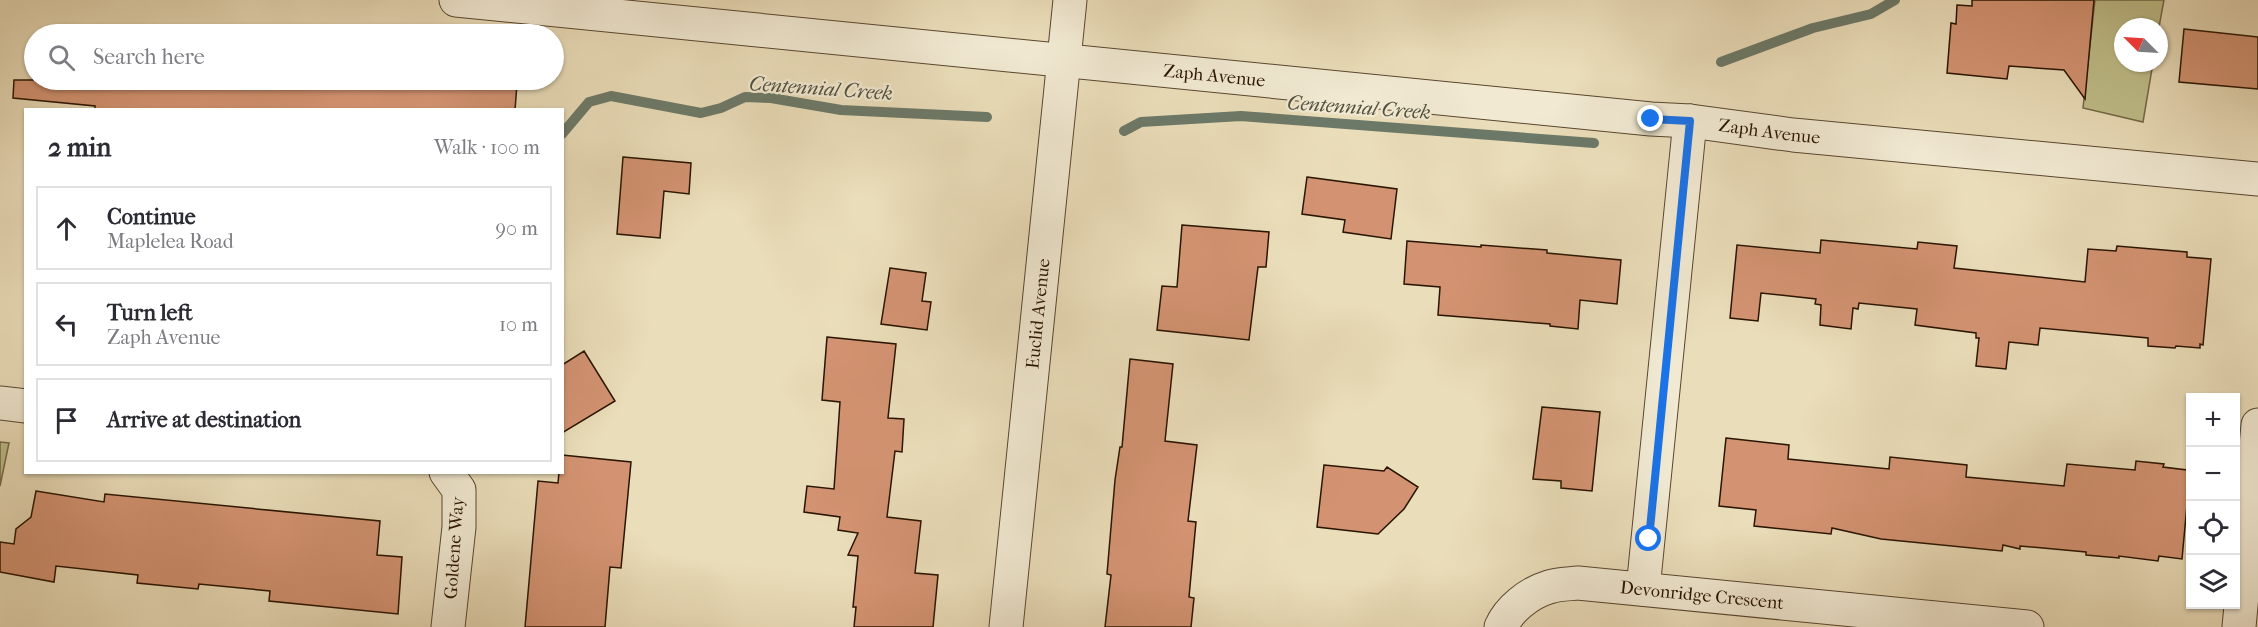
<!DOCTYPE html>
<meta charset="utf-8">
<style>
body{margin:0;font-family:"IM FELL French Canon",serif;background:#f2f2f3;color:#2b2b33}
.controls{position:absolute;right:18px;bottom:18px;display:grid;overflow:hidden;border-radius:0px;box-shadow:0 2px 4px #0004}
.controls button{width:54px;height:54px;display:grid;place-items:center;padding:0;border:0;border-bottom:2px solid #e1e1e2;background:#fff;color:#2b2b33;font:30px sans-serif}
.compass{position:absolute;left:2114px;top:18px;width:54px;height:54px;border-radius:50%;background:#fff;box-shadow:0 2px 4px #0004;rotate:294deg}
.stop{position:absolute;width:18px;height:18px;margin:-14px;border:4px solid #1a73e8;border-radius:50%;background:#fff}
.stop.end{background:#1a73e8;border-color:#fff;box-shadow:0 2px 6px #0008}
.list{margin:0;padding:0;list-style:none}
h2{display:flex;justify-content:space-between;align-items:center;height:78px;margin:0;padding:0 24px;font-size:26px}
h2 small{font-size:20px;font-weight:400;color:#7c7c81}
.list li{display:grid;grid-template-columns:39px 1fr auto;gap:18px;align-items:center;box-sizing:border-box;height:84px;margin:0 12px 12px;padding:0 12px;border:2px solid #e1e1e2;border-radius:0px}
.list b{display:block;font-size:22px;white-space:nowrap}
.list p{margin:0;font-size:20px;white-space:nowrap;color:#7c7c81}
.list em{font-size:20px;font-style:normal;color:#7c7c81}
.icon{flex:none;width:33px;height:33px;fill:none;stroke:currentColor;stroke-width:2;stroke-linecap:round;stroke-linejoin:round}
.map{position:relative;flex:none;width:2258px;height:627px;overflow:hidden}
.search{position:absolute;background:#fff;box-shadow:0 2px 4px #0004;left:24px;top:24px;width:540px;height:66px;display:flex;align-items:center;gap:15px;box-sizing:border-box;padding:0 21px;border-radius:33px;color:#7c7c81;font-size:22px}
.panel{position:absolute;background:#fff;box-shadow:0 2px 4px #0004;left:24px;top:108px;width:540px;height:366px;border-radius:0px}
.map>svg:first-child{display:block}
.green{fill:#bfbe8a;stroke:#746946;stroke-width:1.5}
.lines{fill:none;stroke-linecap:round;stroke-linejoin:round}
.stream{stroke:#6c7968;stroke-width:10}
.building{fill:#d39372;stroke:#291401;stroke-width:1.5}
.minor-casing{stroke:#59462f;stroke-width:35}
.minor{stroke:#f1e9d2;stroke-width:33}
.route{stroke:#1a73e8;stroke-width:8}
.labels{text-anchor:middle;stroke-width:4.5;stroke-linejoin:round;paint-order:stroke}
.street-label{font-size:18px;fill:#291401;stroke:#f1e9d2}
.water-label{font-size:20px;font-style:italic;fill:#504f3d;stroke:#f1e9d2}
</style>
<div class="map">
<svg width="2258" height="627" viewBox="0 0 2258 627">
<rect width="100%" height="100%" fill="#eaddb9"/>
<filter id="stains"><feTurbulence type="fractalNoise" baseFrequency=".00333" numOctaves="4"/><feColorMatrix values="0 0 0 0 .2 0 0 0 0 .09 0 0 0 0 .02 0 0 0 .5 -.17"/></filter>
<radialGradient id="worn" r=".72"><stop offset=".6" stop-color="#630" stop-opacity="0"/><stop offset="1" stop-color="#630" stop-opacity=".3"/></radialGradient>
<path class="green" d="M 2095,0 L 2164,0 L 2159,27 L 2123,27 L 2123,63 L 2153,63 L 2143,122 L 2083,108 Z
M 0,442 L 9,443 L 0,486 Z"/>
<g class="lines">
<path class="stream" d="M 1721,62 L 1813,28 L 1871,14 L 1895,0
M 1124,131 L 1141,122 L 1241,116 L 1594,143
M 562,134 L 589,102 L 611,96 L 701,113 L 721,108 L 745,97 L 771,98 L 841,110 L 987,117"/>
</g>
<path class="building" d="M 1972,0 L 2094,0 L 2085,99 L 2064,70 L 2009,66 L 2007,79 L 1947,73 L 1951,23 L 1956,24 L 1957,5 L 1972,6 Z
M 2184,29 L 2258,37 L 2258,89 L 2179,82 Z
M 14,80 L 333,80 L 332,82 L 420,87 L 421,80 L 476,80 L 517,84 L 515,110 L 95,110 L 95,106 L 13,98 Z
M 623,157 L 691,163 L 689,194 L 664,191 L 660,238 L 617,234 Z
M 1307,177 L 1397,189 L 1391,239 L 1343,232 L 1345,220 L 1302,214 Z
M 1182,225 L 1269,232 L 1266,267 L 1258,267 L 1249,340 L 1157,330 L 1162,286 L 1177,287 Z
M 1821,240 L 1917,249 L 1918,242 L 1957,246 L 1954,268 L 2085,282 L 2088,249 L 2116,251 L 2117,246 L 2187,252 L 2187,257 L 2211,259 L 2203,345 L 2200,344 L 2200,348 L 2176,346 L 2175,348 L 2148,346 L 2148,338 L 2040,328 L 2038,345 L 2009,342 L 2006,369 L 1976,366 L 1979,338 L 1976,338 L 1976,333 L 1915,325 L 1917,309 L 1859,303 L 1858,309 L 1853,308 L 1851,329 L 1820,325 L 1821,305 L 1815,304 L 1816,299 L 1761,293 L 1758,321 L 1730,318 L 1737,245 L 1820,253 Z
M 1407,241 L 1481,247 L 1481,245 L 1547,250 L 1547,253 L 1621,260 L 1617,304 L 1580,300 L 1578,329 L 1550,326 L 1550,324 L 1438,315 L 1440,287 L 1404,284 Z
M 890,268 L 926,273 L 922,301 L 931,302 L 927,330 L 881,324 Z
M 827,337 L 896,344 L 888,418 L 904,419 L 902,452 L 895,451 L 887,517 L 921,521 L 915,573 L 938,575 L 933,627 L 854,627 L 856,607 L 853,607 L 858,556 L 848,555 L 858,533 L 838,530 L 840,517 L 804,512 L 807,486 L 834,489 L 840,402 L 822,400 Z
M 584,351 L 615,401 L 562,433 L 562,365 Z
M 1130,359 L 1173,364 L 1165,441 L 1197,445 L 1188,521 L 1196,522 L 1189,597 L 1194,598 L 1191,627 L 1105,627 L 1111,575 L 1107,574 L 1115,480 L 1120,447 L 1122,447 Z
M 1542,407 L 1600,412 L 1592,491 L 1561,488 L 1561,481 L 1533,479 Z
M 1726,438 L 1789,445 L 1788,459 L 1889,469 L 1890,457 L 1967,465 L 1966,477 L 2064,486 L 2067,464 L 2135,470 L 2136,461 L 2164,464 L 2163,467 L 2187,470 L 2187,472 L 2190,473 L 2182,559 L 2159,556 L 2158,561 L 2119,556 L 2119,558 L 2086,555 L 2086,552 L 2020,546 L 2020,549 L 2003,545 L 2002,551 L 1881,539 L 1832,528 L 1831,534 L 1754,526 L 1756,510 L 1719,506 Z
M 562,455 L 631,462 L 621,568 L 610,567 L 605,627 L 525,627 L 538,481 L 558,483 L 559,472 L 562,472 Z
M 1324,465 L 1384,471 L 1387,467 L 1418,487 L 1404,509 L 1378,534 L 1317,527 Z
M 36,491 L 104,502 L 105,494 L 380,521 L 377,555 L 402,557 L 398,614 L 269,601 L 270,591 L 199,584 L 198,589 L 137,583 L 138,575 L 56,566 L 54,582 L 0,572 L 0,542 L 14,544 L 16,529 L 31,517 Z"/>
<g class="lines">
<defs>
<g id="minor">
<path id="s1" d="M 456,0 L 1651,119 L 1690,121 L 1793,135 L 2258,179"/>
<path d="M 0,403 L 26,406"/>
<path d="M 446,472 L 459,490 L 459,527 L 448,627"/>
<path d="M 1643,589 L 1690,121"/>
<path id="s2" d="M 1006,627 L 1070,0"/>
<path id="s3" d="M 1501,627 C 1509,609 1529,593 1549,587 C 1557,584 1569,584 1578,583 L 2027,627"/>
<path d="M 2239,627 L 2258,425"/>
</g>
</defs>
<use href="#minor" class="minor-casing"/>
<use href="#minor" class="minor"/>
</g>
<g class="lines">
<path class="route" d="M 1649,539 L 1690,121 L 1651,119"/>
</g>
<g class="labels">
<g class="street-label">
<text dy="6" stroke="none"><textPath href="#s1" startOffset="762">Zaph Avenue</textPath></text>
<text dy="6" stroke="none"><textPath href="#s1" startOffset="1320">Zaph Avenue</textPath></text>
<text dy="6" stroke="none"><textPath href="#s2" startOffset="315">Euclid Avenue</textPath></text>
<text transform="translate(454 548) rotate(-86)" y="6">Goldene Way</text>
<text dy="6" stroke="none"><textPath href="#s3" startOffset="218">Devonridge Crescent</textPath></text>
</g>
<g class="water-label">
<text transform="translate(821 88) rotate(4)" y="7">Centennial Creek</text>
<text transform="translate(1359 107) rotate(4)" y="7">Centennial Creek</text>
</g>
</g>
<rect width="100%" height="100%" filter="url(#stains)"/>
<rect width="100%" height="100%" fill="url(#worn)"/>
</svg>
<div class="controls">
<button>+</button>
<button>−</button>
<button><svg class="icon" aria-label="locate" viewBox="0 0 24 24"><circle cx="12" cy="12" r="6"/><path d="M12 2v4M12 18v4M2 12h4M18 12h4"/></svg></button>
<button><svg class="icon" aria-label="layers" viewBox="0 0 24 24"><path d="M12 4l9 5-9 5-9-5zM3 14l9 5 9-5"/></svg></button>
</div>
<svg class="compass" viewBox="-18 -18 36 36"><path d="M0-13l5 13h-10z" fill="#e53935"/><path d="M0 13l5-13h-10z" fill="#7c7c81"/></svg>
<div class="stop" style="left:1649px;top:539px"></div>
<div class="stop end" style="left:1651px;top:119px"></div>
<div class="search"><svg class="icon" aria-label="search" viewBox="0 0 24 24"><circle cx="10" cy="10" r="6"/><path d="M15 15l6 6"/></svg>Search here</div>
<section class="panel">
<h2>2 min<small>Walk · 100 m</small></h2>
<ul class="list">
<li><svg class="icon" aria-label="ahead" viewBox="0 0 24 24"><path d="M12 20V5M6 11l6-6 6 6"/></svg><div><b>Continue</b><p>Maplelea Road</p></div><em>90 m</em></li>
<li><svg class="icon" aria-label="left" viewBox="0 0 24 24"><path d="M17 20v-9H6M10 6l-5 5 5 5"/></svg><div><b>Turn left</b><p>Zaph Avenue</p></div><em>10 m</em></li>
<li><svg class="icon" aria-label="arrive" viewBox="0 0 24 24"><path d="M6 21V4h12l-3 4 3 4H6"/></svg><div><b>Arrive at destination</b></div></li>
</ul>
</section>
</div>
